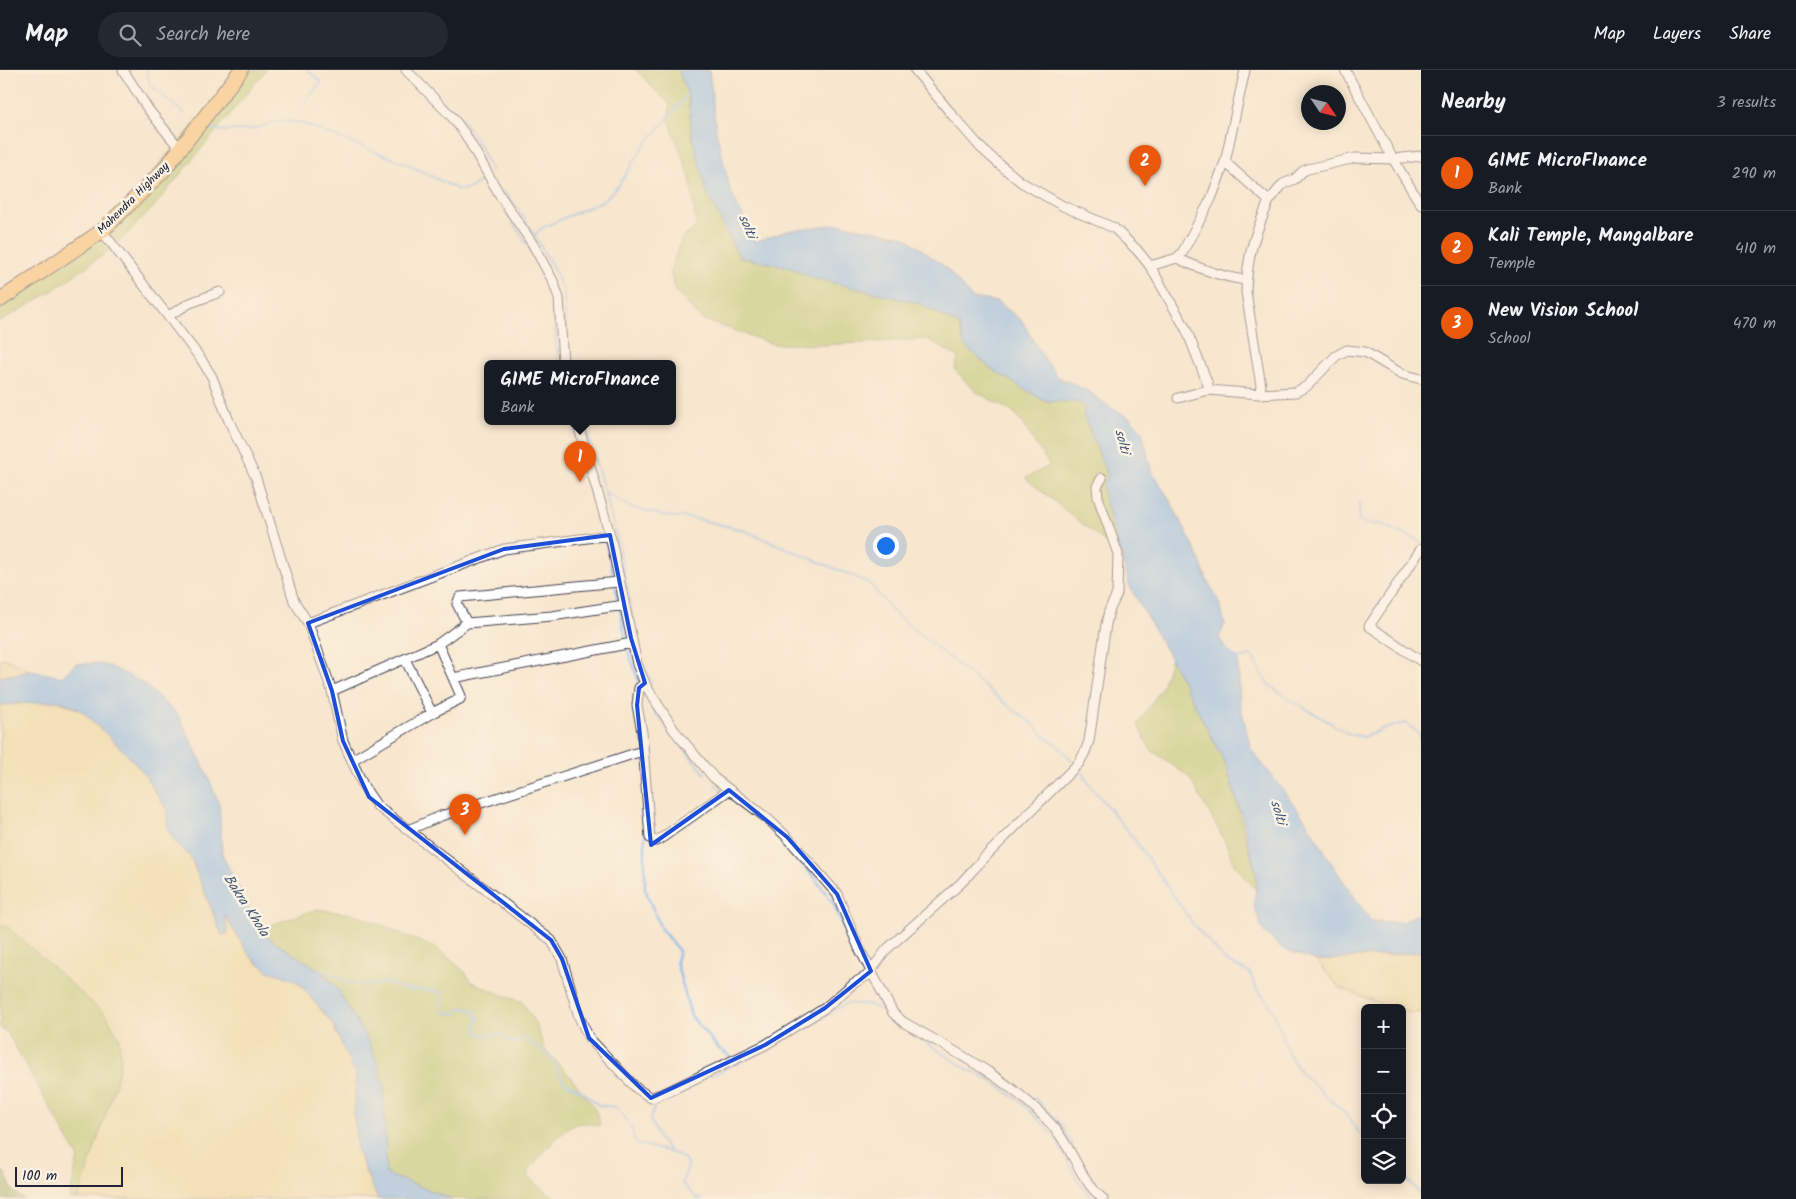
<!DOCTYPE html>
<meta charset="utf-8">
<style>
body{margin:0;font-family:Kalam,sans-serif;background:#242831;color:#f1f3f6}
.controls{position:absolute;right:15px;bottom:15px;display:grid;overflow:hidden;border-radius:8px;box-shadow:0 2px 12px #0003}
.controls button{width:45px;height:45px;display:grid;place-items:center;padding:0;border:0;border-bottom:1px solid #363941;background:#171b24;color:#f1f3f6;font:25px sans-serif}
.compass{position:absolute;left:1301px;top:15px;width:45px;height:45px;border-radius:50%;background:#171b24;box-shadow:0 2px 12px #0003;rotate:125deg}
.scale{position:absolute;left:15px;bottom:12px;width:108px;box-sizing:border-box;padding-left:5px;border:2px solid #22223b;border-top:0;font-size:14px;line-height:18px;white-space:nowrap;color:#22223b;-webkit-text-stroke:4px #fcf5e5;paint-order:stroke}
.you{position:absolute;left:885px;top:475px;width:18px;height:18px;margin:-12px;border:4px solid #fff;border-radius:50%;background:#1a73e8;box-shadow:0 0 0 8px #1a73e833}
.badge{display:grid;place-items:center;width:32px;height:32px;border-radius:50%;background:#ea580c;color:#fff;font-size:16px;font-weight:700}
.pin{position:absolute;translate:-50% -41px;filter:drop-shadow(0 1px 2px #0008)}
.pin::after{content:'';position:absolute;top:26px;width:18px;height:15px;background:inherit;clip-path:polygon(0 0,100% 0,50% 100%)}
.popup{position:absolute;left:484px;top:290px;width:192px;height:65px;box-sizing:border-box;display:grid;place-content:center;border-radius:8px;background:#171b24;filter:drop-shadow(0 1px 4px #0005);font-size:16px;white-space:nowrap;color:#9ea1a6}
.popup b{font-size:19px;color:#f1f3f6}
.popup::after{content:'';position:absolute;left:50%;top:100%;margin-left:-10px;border:10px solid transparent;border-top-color:#171b24}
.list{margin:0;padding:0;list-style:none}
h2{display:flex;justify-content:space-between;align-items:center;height:65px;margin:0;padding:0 20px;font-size:21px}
h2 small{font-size:16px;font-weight:400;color:#9ea1a6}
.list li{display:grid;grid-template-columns:32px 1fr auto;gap:15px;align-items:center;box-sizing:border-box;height:75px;padding:0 20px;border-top:1px solid #363941}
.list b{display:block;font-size:19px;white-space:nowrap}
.list p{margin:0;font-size:16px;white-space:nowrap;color:#9ea1a6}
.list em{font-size:16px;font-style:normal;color:#9ea1a6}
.icon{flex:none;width:28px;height:28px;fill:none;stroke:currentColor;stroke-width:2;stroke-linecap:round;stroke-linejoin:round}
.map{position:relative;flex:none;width:1421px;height:1129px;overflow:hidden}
header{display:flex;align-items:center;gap:30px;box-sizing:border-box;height:70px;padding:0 25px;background:#171b24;border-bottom:1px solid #363941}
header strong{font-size:24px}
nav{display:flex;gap:28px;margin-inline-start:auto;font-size:18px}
.search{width:350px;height:45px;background:#242831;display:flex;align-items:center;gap:12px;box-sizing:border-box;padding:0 18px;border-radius:28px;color:#9ea1a6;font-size:19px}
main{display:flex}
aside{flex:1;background:#171b24}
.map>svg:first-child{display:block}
.green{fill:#b4c669;stroke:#6b7452}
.forest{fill:#8fab5d;stroke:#58664c}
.sand{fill:#eeda9e;stroke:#887e6c}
.water{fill:#80b7ef;stroke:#516c95}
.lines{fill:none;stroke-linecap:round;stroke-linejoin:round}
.stream{stroke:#80b7ef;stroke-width:2}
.minor-casing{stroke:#423f51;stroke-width:11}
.highway-casing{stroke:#423f51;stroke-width:16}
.minor{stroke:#fff;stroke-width:9}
.highway{stroke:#fbbd6e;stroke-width:14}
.marked{fill:none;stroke:#1d4ed8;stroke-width:4;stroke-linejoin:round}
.labels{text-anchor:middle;stroke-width:5;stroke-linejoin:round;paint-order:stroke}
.street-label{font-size:12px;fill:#22223b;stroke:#fcf5e5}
.water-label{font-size:14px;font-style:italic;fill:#43567a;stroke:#fcf5e5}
</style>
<header>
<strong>Map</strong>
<div class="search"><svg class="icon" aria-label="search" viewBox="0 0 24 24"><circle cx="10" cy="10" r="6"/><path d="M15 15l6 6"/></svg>Search here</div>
<nav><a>Map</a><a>Layers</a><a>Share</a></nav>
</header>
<main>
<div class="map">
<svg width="1421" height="1129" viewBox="0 0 1421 1129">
<rect width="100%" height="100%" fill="#fcf5e5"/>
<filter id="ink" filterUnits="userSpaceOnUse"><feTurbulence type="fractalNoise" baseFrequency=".02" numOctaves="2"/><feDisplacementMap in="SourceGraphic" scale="10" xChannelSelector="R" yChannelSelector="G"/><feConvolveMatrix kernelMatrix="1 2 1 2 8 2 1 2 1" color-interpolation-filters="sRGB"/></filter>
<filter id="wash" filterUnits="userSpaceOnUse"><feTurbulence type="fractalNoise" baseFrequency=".0096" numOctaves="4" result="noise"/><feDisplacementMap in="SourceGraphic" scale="20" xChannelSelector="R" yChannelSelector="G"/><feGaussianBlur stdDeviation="1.12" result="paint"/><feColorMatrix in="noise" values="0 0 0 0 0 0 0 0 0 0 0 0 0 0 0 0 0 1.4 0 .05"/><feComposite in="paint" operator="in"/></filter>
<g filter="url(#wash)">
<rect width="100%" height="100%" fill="#f8e6ce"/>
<path class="green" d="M 241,0 L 266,0 L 151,140 L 115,176 L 52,221 L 0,252 L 0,230 L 102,161 Z
M 636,0 L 678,0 L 688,24 L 692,66 L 739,187 L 789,197 L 813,208 L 918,233 L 959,255 L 965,275 L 990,298 L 1044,331 L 1076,332 L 1085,335 L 1083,343 L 1108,407 L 1119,483 L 1025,408 L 1050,396 L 1016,344 L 975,321 L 955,300 L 958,287 L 927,269 L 826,275 L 773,274 L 701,249 L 674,220 L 670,200 L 682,168 L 696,157 L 690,107 L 668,48 L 670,35 Z
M 1171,589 L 1226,695 L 1257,809 L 1256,820 L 1234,794 L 1226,773 L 1189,707 L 1150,679 L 1138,654 L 1162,617 Z
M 317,839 L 358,845 L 439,880 L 465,902 L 472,912 L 509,928 L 522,931 L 537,956 L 544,978 L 569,1005 L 591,1033 L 598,1045 L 600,1056 C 593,1055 584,1051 577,1054 C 562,1058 537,1090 527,1103 L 534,1113 L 557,1129 L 452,1129 L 386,1104 L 378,994 L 368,971 L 336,917 L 320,900 L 274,872 L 259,859 Z
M 0,854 L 9,858 L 107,946 L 119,967 L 121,990 L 116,1013 L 78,1129 L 69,1129 L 78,1087 L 7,962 L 0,958 Z"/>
<path class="forest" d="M 0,1098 L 5,1103 L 13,1121 L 24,1129 L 0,1129 Z"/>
<path class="sand" d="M 3,588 L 32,601 L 0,607 L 0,590 Z
M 58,631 L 82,641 L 124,681 L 143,702 L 167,741 L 168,760 L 174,770 L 191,788 L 222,865 L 223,843 L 250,886 L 258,894 L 291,908 L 301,915 L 332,953 L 356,1006 L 361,1092 L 378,1129 L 78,1129 L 116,1013 L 121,990 L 119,967 L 107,946 L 9,858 L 0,854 L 0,635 Z
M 1421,882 L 1421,943 L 1402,942 L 1402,938 L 1391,938 L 1339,917 L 1317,891 Z"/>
<path class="water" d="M 678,0 L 709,0 L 716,60 L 730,120 L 755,172 L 787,161 L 837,154 L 904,166 L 945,197 L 972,228 L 998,232 L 1022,251 L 1038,279 L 1058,307 L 1088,321 L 1110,337 L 1130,348 L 1142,361 L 1151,400 L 1169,429 L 1197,483 L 1207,510 L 1218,529 L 1225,554 L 1219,567 L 1226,580 L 1238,589 L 1240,634 L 1251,679 L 1304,748 L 1336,800 L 1371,851 L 1403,852 L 1415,845 L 1421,845 L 1421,882 L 1317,891 L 1283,879 L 1263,861 L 1254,835 L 1257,809 L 1244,753 L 1226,695 L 1171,589 L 1130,517 L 1104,427 L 1102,415 L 1108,407 L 1083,343 L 1084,335 L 1076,332 L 1044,331 L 990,298 L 964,275 L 959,255 L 918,233 L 813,208 L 789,197 L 739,187 L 707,123 L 692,66 L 688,24 Z
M 96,593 L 112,597 L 143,613 L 178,645 L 205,699 L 219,734 L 222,784 L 259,859 L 274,872 L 319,900 L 336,917 L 368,971 L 378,994 L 384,1015 L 386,1104 L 452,1129 L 378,1129 L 357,1081 L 354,1043 L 356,1006 L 332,953 L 301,915 L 291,908 L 268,901 L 250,886 L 224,845 L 228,864 L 222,865 L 191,788 L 174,770 L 168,760 L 167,740 L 143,702 L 124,681 L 82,641 L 68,634 L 58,631 L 0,635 L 0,607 L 32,601 L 62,607 L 75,594 Z"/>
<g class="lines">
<path class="stream" d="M 146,0 L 150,15 L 185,44
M 441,30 L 462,48 L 478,73 L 491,100
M 304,34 L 321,12 L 308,0
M 203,58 L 225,61 L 253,59 L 278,51 L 298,52 L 407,94 L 459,120 L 471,118 L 484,108 L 529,177 L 552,223 L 558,293
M 503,122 L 516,136 L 535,166
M 568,293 L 564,224 L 557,205 L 535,166 L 540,159 L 604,130 L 619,115 L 643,77 L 689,23
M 572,351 L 604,464
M 583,351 L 605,423 L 630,437 L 665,446 L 693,448 L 743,460 L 869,513 L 893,542 L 1006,634 L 1035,656 L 1046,668 L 1057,675 L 1072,690
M 605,423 L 617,468 L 641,589 L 652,614
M 1359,433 L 1359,451 L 1373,455 L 1379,453 L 1421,472
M 605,468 L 614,510
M 615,515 L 618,533
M 620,539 L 626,571
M 627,577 L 639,613 L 637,615
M 1224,578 L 1238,589 L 1252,586 L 1267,613 L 1286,627 L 1349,664 L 1364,667 L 1383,659 L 1405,653 L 1419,663 L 1421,680
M 643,620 L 654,641 L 669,659
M 678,671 L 705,704
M 1079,697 L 1090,715 L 1135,770 L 1193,854 L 1226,891 L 1250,903 L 1257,920 L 1267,930 L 1275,945 L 1288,983 L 1301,1003 L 1348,1046 L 1358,1062 L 1365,1067
M 715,714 L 723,721
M 727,725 L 762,751
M 765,754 L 779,769
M 645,761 L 645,819 L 661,859 L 679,881 L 676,891 L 691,946 L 718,978 L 731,987
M 783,773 L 814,807 L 833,833 L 863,904
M 319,900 L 333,905 L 346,912 L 371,915 L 387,913 L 408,920 L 427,920 L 439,922 L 442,929 L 441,938 L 446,943 L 456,943 L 460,938 L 473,940 L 479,949 L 476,953 C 477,973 490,963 503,964 L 505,970 L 518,973 L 523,967 L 527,968 L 529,972 L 551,987 L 564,1012 L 585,1023 L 598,1035 L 616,1037 L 630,1055 L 636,1074 C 648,1077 677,1081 684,1089 C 686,1091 686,1094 688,1096 L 682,1113 L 697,1129 L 702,1129
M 872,920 L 885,942 L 895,951
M 903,957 L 965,998 L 990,1010 L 1021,1032 L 1054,1065 L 1078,1111 L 1093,1129
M 710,1006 L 754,986 L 847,933 L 870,935 L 885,942
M 1035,1028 L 1062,1056 L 1072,1075
M 658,1030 L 657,1031 L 650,1049 L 659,1069 L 669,1080
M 1086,1101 L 1098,1118 L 1111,1129
M 1402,1107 L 1406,1108 L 1421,1125"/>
</g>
</g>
<g filter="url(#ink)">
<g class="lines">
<defs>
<path id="minor" d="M 123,0 L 148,39 L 180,79
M 406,0 L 452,47 L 465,64 L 501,127 L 532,173 L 553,211 L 559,228 L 563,293
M 915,0 L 954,47 L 981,78 L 999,94 L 1021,112 L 1063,136 L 1114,158 L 1137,180 L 1150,196 L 1186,259 L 1208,314 L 1208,320
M 1345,0 L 1393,89 L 1421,86
M 1225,92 L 1269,131
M 102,161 L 201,289 L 212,307 L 229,351 L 256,408 L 294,531 L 308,553 L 332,621 L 343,671 L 364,717 L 377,736 L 551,870 L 562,889 L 579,947 L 589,968 L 636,1018 L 651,1028 L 667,1022 L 765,975 L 825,938 L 854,913 L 867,906 L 887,879 L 961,813 L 984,788 L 1079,693 L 1085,682 L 1089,671 L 1106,554 L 1109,541 L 1117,524 L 1118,484 L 1098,427 L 1097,416 L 1102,408
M 1177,188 C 1200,199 1221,207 1246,210
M 1150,196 L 1177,188 L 1182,183 L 1211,129 L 1225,92 L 1245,0
M 168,246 L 190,233 L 220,222
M 1259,324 L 1261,316 L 1246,222 C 1247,185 1255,164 1269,131 L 1283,114 L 1295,109 L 1303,101 L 1308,99 L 1355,88 L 1393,89 L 1421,135
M 1178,328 L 1208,320 L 1259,324 L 1296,322 L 1307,316 L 1336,286 L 1347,280 L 1365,282 L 1402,304 L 1421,309
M 577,351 L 610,465 L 637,594 L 646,616 L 674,660 L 714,708 L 768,749 L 787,767 L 837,824 L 859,878 L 871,901 L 893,943 L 903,952 C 954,981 1011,1010 1051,1054 C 1073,1077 1078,1108 1103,1129
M 1421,479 L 1369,556 L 1421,591
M 308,553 L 504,479 L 610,465
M 467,553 L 457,534 L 460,527 L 619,512
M 405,589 L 432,643
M 453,608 L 632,573
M 645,613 L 639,618 L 637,635 L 642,662 L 650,768 L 656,771 L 663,767 L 729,720
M 332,621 L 438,574 L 467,553 L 552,546 L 624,535
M 352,690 L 432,643 L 460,629 L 461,626 L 438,574
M 408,760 L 441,746 L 642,681"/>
<path id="highway" d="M 0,230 L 102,161 L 163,101 L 241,0"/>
</defs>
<use href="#minor" class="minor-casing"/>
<use href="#highway" class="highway-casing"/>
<use href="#minor" class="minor"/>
<use href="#highway" class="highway"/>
</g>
</g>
<path d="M0 0H1421V1129H0ZM 610,465 L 631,568 L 645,613 L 639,618 L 637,635 L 651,775 L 729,720 L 787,767 L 837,824 L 871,901 L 825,938 L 765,975 L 651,1028 L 589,968 L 562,889 L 551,870 L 369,727 L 343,671 L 332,621 L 308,553 L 504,479 Z" fill="#f8e6ce" fill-opacity=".55" fill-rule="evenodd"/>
<path class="marked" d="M 610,465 L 631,568 L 645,613 L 639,618 L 637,635 L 651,775 L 729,720 L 787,767 L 837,824 L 871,901 L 825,938 L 765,975 L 651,1028 L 589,968 L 562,889 L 551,870 L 369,727 L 343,671 L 332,621 L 308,553 L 504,479 Z"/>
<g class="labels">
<g class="street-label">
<text transform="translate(133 128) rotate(-45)" y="4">Mahendra Highway</text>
</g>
<g class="water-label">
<text transform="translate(748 156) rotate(66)" y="5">solti</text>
<text transform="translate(1123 371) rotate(75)" y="5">solti</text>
<text transform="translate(1279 742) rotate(74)" y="5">solti</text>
<text transform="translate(247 835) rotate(57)" y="5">Bakra Khola</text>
</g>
</g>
</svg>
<div class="controls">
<button>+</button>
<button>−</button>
<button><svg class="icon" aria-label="locate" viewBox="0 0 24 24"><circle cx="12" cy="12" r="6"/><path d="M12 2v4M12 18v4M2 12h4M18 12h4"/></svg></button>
<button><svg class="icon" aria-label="layers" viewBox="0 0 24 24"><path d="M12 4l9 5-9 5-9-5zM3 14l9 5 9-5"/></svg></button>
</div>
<svg class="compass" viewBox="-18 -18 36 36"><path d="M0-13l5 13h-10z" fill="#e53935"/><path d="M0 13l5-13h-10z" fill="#9ea1a6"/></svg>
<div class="scale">100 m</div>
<div class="you"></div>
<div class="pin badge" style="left:580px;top:412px">1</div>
<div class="popup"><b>GIME MicroFInance</b>Bank</div>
<div class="pin badge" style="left:1145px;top:116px">2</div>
<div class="pin badge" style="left:465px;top:765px">3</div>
</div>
<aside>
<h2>Nearby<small>3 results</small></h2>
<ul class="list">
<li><span class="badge">1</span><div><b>GIME MicroFInance</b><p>Bank</p></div><em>290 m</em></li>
<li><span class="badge">2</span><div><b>Kali Temple, Mangalbare</b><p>Temple</p></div><em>410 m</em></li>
<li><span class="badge">3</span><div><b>New Vision School</b><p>School</p></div><em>470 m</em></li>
</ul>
</aside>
</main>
